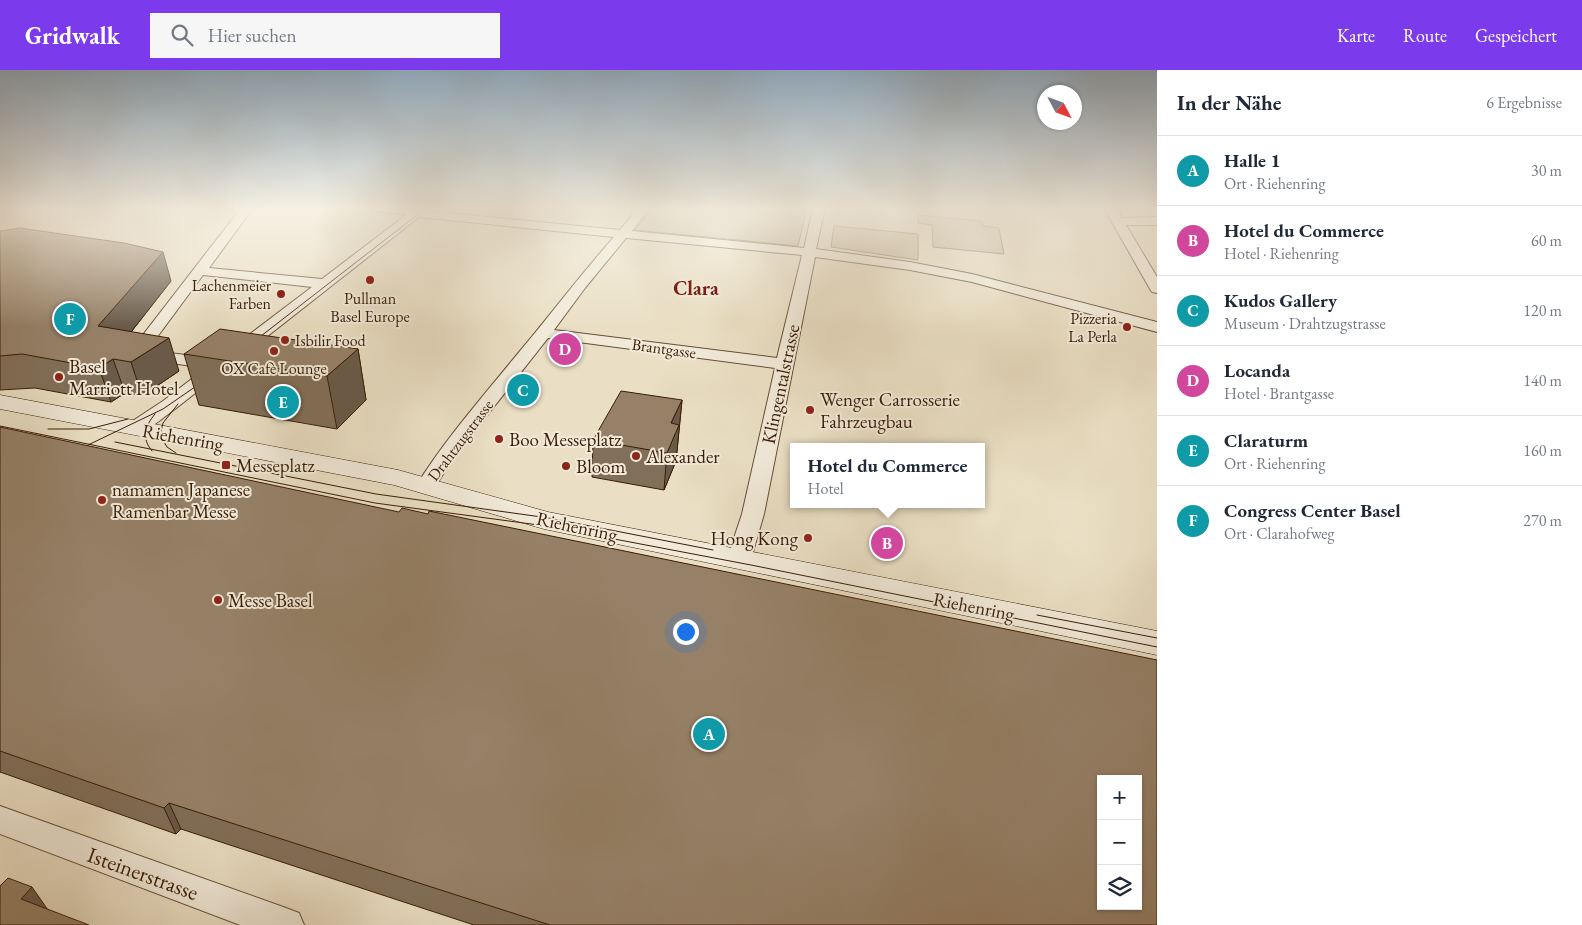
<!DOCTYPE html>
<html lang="de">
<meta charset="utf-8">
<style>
body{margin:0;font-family:"EB Garamond",serif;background:#f6f6f7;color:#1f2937}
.controls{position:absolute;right:15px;bottom:15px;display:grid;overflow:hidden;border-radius:0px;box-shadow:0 1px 4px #0004}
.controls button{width:45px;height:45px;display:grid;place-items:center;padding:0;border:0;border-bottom:1px solid #e0e1e3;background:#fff;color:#1f2937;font:25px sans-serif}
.compass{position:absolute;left:1037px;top:15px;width:45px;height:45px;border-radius:50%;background:#fff;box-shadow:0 1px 4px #0004;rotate:131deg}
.you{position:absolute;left:685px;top:561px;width:18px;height:18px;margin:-12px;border:4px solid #fff;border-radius:50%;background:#1a73e8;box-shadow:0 0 0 8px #1a73e833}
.badge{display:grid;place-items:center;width:32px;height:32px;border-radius:50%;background:#7c3aed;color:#fff;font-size:16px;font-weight:700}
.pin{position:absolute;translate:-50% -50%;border:2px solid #fff;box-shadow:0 1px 5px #0006}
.popup{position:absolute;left:790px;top:373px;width:195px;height:65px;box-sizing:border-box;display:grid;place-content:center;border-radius:0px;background:#fff;filter:drop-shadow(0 1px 4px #0005);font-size:16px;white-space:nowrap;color:#747a83}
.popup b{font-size:19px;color:#1f2937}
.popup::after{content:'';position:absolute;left:50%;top:100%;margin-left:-10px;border:10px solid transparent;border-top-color:#fff}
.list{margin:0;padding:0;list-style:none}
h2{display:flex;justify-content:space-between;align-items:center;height:65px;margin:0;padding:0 20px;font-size:21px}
h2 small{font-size:16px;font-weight:400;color:#747a83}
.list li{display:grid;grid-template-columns:32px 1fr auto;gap:15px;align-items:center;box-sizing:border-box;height:70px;padding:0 20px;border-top:1px solid #e0e1e3}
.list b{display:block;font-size:19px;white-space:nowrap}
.list p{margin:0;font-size:16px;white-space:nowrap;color:#747a83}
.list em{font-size:16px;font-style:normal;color:#747a83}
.icon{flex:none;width:28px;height:28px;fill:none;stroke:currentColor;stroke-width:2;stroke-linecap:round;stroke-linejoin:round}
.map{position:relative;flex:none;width:1157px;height:855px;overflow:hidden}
header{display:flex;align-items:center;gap:30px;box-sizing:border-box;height:70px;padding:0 25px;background:#7c3aed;color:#fff}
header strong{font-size:24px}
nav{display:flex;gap:28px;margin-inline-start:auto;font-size:18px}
.search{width:350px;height:45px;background:#f6f6f7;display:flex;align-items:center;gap:12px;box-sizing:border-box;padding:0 18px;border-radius:0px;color:#747a83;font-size:19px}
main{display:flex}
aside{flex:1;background:#fff}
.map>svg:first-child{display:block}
.green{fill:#ccbea4;stroke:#846d54}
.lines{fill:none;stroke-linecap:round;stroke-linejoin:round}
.minor-casing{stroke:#674d35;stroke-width:2}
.secondary-casing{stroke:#3b1c05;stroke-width:1}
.minor{fill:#f1ead9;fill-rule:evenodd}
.secondary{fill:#f1ead9;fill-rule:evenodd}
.tram{stroke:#3b1c05;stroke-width:1}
.wall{fill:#816f59;stroke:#3b1c05}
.shaded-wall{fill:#695a49;stroke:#3b1c05}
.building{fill:#968168;stroke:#3b1c05;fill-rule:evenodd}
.poi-dot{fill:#8f2418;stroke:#f1ead9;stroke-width:2}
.labels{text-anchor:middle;stroke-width:4;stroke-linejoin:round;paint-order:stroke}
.far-poi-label{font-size:16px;fill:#3b1c05;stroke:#f1ead9;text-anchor:end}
.far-street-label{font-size:16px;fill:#3b1c05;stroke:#f1ead9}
.poi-label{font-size:19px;fill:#3b1c05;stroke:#f1ead9;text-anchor:start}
.street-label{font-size:19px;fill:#3b1c05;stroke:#f1ead9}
.far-district-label{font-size:20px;font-weight:bold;fill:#7a1f14;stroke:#f1ead9}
.near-street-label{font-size:22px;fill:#3b1c05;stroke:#f1ead9}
</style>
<header>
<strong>Gridwalk</strong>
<div class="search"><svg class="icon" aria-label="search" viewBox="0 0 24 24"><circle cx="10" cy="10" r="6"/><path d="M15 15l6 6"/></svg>Hier suchen</div>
<nav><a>Karte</a><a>Route</a><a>Gespeichert</a></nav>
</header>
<main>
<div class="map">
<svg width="1157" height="855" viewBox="0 0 1157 855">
<rect width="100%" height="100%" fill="#eadfc4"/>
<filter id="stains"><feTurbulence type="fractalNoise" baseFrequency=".004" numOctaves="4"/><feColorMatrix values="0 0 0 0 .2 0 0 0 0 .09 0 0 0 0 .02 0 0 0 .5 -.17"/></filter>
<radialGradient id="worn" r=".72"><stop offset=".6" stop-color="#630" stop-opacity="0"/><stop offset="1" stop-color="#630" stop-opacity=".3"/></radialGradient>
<path class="green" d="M 652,138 L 807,138 L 798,176 L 635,160 Z
M 918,145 L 982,151 L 983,156 L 999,158 L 1004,184 L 933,177 L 932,155 L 918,153 Z
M 834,156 L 918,164 L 918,190 L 831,177 Z"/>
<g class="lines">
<defs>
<path id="minor" d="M 241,138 L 253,138 L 209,198 L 322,209 L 406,145 L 376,141 L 370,138 L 414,139 L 429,138 L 427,141 L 620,160 L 638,138 L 650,138 L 632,161 L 804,178 L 813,138 L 825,138 L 816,179 L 910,192 L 972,204 L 1157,252 L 1157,262 L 972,212 L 910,200 L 815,187 L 764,444 L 751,489 L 747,494 L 739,497 L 731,494 L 727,489 L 742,444 L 775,298 L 548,268 L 452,390 L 433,420 L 426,422 L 419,420 L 416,416 C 446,368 484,325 520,281 C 552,243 581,204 614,167 L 419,147 L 175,339 C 162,348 145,366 128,362 L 126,358 L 128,354 L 163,331 L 206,298 L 144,289 L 132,279 ZM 626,168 L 802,185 L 777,288 L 554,260 L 585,218 ZM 203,205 L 312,217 L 217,289 L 154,281 L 149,278 Z
M 1104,138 L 1116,138 L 1122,148 L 1157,147 L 1157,155 L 1126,155 L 1157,207 L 1157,223 L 1152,222 L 1150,219 Z
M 0,736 L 286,838 L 299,843 L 304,855 L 240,855 L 0,764 Z"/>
<path id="secondary" d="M 0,325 L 398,400 L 548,442 L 1157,561 L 1157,585 L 544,459 L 394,415 L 0,339 Z"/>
</defs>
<use href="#minor" class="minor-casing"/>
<use href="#secondary" class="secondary-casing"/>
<use href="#minor" class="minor"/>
<use href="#secondary" class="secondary"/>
<path class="tram" d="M 252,273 L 426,138
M 0,356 L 375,433 L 546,456 L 751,495 L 1157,577
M 48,359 L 89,359 L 128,349
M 115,372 L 376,424 L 549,448 L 713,480
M 88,375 L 163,339 L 205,310
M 152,381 C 141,368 145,356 155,344
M 176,383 L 167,377 L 160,365 L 163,353 L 178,334
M 1037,545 L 1157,568"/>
</g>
<path class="wall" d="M 0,161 L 171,211 L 131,262 L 179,301 L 142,326 L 125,323 L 111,332 L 35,318 L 0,320 Z
M 358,279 L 366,330 L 337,359 L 199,335 L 184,284 Z
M 682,330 L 676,391 L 664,420 L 592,407 L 593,370 Z
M 0,357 L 1157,855 L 474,855 L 181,759 L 176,764 L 0,702 Z"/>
<path class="shaded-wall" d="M 163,182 L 171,211 L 110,289 L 98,256 Z
M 169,268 L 179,301 L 142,326 L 131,292 Z
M 358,279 L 366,330 L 337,359 L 327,306 Z
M 113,289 L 125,323 L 111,332 L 99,298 Z
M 682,330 L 676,391 L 664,420 L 667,383 L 671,353 Z
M 169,733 L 181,759 L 176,764 L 164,738 Z
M 32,817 L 48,840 L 21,829 Z"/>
<path class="building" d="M 20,158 L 124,173 L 163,182 L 98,256 L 169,268 L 131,292 L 113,289 L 99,298 L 22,284 L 0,286 L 0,161 Z
M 220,259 L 358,279 L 327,306 L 184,284 Z
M 621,321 L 682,330 L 671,353 L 679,355 L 667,383 L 593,370 Z
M 0,357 L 399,442 L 402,438 L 428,444 L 429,441 L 1157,590 L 1157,855 L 550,855 L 169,733 L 164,738 L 0,681 ZM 1101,709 L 1138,709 L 1138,836 L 1101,836 Z
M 8,808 L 32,817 L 21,829 L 89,855 L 0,855 L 0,816 Z"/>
<linearGradient id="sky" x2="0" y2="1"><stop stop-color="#91abc0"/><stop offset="0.54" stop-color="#f6f1e4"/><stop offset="1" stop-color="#f6f1e4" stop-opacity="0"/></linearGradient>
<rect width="1157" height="257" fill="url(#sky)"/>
<g class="poi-dot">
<circle cx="370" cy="210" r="5"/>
<circle cx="281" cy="224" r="5"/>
<circle cx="1127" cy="257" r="5"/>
<circle cx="285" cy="270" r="5"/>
<circle cx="274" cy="281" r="5"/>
<circle cx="59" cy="307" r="5"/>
<circle cx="810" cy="340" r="5"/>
<circle cx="499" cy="369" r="5"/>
<circle cx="636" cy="386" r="5"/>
<rect x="221" y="390" width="10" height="10" rx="2.5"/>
<circle cx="566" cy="396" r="5"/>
<circle cx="102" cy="430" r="5"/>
<circle cx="808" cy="468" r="5"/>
<circle cx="218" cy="530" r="5"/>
</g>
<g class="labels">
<g class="far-poi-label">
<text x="271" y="221">Lachenmeier<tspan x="271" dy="18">Farben</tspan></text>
<text x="370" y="234" text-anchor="middle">Pullman<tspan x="370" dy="18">Basel Europe</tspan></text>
<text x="1117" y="254">Pizzeria<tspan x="1117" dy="18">La Perla</tspan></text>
<text x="295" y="276" text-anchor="start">Isbilir Food</text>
<text x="274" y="304" text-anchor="middle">OX Cafè Lounge</text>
</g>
<g class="far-street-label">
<text transform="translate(664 278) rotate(8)" y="6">Brantgasse</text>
<text transform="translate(460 370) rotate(-53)" y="6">Drahtzugstrasse</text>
</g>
<g class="poi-label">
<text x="69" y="303">Basel<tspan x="69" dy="22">Marriott Hotel</tspan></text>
<text x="820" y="336">Wenger Carrosserie<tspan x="820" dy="22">Fahrzeugbau</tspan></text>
<text x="509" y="376">Boo Messeplatz</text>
<text x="646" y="393">Alexander</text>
<text x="236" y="402">Messeplatz</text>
<text x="576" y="403">Bloom</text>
<text x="112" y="426">namamen Japanese<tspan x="112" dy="22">Ramenbar Messe</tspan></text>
<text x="798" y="475" text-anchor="end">Hong Kong</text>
<text x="228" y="537">Messe Basel</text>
</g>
<g class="street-label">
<text transform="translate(780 314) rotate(-78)" y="7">Klingentalstrasse</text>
<text transform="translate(183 367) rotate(10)" y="7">Riehenring</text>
<text transform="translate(577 456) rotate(12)" y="7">Riehenring</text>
<text transform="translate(974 536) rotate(11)" y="7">Riehenring</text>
</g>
<g class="far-district-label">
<text x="696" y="225">Clara</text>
</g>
<g class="near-street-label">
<text transform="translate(143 803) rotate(20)" y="8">Isteinerstrasse</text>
</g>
</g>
<rect width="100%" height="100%" filter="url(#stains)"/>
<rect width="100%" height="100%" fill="url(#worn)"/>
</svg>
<div class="controls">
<button>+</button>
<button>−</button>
<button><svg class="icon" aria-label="layers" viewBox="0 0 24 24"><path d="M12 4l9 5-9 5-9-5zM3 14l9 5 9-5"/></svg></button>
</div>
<svg class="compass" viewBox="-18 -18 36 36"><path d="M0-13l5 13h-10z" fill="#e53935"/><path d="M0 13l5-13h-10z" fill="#747a83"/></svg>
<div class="you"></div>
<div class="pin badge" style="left:709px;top:664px;background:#0f9aa8">A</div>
<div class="pin badge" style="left:887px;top:473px;background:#d1479c">B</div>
<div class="popup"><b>Hotel du Commerce</b>Hotel</div>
<div class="pin badge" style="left:523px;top:320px;background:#0f9aa8">C</div>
<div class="pin badge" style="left:565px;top:279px;background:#d1479c">D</div>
<div class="pin badge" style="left:283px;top:332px;background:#0f9aa8">E</div>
<div class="pin badge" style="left:70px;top:249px;background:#0f9aa8">F</div>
</div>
<aside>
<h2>In der Nähe<small>6 Ergebnisse</small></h2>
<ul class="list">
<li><span class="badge" style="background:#0f9aa8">A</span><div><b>Halle 1</b><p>Ort · Riehenring</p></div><em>30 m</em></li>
<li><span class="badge" style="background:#d1479c">B</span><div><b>Hotel du Commerce</b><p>Hotel · Riehenring</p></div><em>60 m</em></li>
<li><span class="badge" style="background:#0f9aa8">C</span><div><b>Kudos Gallery</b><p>Museum · Drahtzugstrasse</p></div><em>120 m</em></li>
<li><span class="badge" style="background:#d1479c">D</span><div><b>Locanda</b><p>Hotel · Brantgasse</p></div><em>140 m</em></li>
<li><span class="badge" style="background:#0f9aa8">E</span><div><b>Claraturm</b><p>Ort · Riehenring</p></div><em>160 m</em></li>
<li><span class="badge" style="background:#0f9aa8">F</span><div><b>Congress Center Basel</b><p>Ort · Clarahofweg</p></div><em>270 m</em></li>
</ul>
</aside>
</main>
